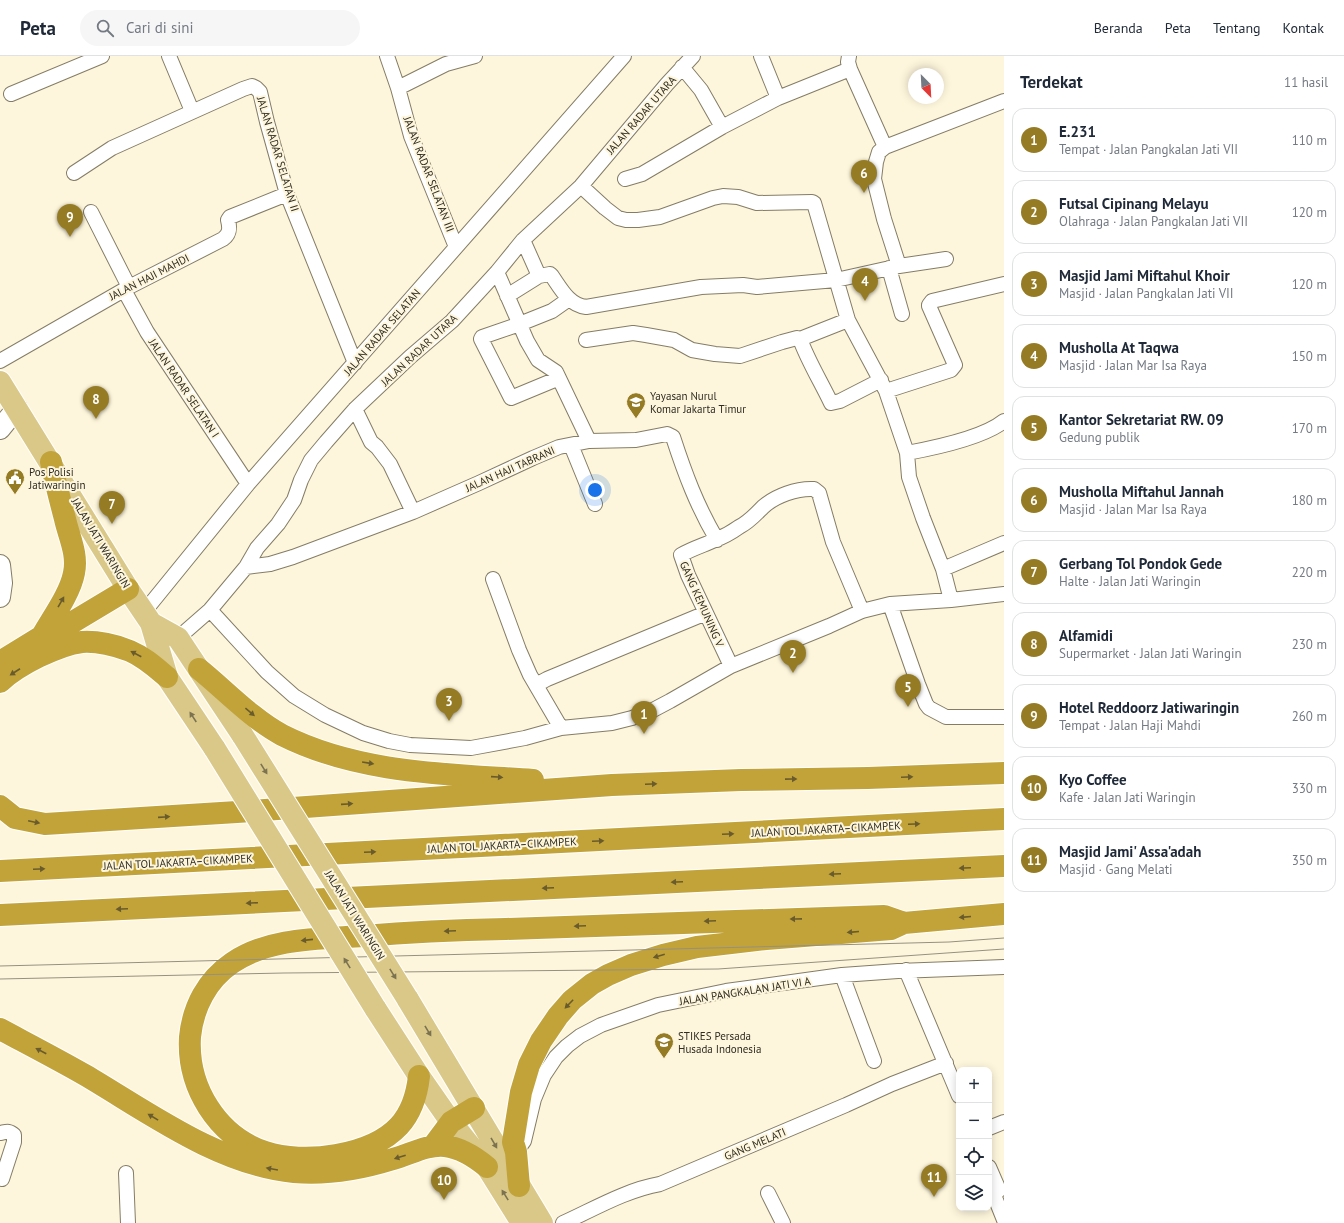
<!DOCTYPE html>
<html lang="id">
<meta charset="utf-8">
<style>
body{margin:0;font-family:"PT Sans",sans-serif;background:#f6f6f7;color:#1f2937}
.controls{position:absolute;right:12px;bottom:12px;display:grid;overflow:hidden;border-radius:8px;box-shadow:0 2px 10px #0003}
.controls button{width:36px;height:36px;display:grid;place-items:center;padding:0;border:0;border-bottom:1px solid #e0e1e3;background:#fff;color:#1f2937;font:20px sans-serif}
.compass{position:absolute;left:908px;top:12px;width:36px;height:36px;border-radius:50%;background:#fff;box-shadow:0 2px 10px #0003;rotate:156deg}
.you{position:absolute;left:595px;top:434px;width:14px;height:14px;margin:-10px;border:3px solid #fff;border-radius:50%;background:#1a73e8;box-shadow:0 0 0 6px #1a73e833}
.badge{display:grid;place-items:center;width:26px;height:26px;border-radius:50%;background:#957c24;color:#fff;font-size:13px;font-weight:700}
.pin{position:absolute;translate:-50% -33px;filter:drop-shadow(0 1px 2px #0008)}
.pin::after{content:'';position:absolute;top:21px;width:14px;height:12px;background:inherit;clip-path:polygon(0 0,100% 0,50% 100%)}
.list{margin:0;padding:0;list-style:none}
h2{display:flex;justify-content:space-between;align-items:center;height:52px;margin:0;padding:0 16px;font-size:17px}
h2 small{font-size:13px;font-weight:400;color:#747a83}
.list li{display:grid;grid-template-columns:26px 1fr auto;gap:12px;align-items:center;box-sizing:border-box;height:64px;margin:0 8px 8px;padding:0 8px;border:1px solid #e0e1e3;border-radius:12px}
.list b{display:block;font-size:15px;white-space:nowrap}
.list p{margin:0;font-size:13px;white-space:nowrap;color:#747a83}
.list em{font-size:13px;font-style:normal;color:#747a83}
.icon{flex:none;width:22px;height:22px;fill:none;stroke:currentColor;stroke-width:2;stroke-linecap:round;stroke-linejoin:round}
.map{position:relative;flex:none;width:1004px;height:1167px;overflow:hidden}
header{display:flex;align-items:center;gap:24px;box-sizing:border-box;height:56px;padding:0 20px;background:#fff;border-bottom:1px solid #e0e1e3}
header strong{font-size:19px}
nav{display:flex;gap:22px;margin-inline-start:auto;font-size:14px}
.search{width:280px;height:36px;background:#f6f6f7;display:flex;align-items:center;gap:10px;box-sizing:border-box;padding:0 14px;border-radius:22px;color:#747a83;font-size:15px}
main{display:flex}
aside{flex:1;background:#fff}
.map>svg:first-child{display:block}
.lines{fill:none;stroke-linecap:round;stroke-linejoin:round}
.street-casing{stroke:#847c65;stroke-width:16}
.secondary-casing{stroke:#847c65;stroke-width:22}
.primary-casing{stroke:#fff;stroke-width:24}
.highway-casing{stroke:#fff;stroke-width:24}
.street{stroke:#fff;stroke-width:14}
.secondary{stroke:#fff;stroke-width:20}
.primary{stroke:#dac889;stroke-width:22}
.highway{stroke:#c1a33a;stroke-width:22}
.tram{stroke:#96907e;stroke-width:1}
.primary-bridge-casing{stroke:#fff;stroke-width:24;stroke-linecap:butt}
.primary-bridge{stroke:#dac889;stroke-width:22}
.oneway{fill:#695b2b}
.oneway2{fill:#7b7250}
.labels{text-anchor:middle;stroke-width:4;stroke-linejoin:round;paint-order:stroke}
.street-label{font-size:11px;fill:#2e2b21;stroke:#fef6dc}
.poi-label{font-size:11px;fill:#2e2b21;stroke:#fef6dc;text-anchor:start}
</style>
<header>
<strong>Peta</strong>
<div class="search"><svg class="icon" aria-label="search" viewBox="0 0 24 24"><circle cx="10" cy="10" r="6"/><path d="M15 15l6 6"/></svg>Cari di sini</div>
<nav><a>Beranda</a><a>Peta</a><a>Tentang</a><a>Kontak</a></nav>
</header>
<main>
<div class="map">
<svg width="1004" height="1167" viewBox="0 0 1004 1167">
<rect width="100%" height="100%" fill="#fef6dc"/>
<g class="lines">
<defs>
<path id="street" d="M 169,0 L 192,55
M 387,0 L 398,32 L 411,80 L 456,191
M 761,0 L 778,42
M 682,11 L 701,34 L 722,71
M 850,13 L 885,91
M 398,32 L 446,8 L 475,0
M 11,38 L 102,0
M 74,117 L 112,92 L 243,33 L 252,30 L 256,32 L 260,36 L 267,66 L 287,138 L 355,307
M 625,123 L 642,118 L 722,71 L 778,42 L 850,13 L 848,6 L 849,0
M 581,130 L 605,152 L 618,162 L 626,164 L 638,164 L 660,161 L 713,142 L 723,140 L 738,141 L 757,147 L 812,146 L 814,147 L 848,264 L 886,335 L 907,397 L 909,421 L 923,462 L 943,513 L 951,544
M 91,156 L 129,231
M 523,184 L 539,220 L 550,218 L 552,220 C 561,233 569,249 586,251 L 701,231 L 743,229 L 757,231 L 836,224 L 899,210 L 946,203
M 899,210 L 884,163 L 874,123 L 876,106 L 879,96 L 885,91 L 1004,45
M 889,212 L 902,258
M 497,216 L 527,285 L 538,304 L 556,316 L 589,385
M 124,234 L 147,276 L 248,428
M 507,240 L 539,220
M 800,283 C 808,305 821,326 831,347 L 840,345 L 881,324
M 586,284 L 633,277 L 646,279 L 674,284 L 692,294 L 715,298 L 740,300 L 782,286 L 797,282 L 800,283 L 848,264
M 0,305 L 129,231 L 223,183 C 230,178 230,172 228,164 L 230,161 L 287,138
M 556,316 L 556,321 L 552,325 L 511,342 L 481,283 L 482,281 L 517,269 L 552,255 L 569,243
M 886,335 L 951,314 L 955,309 L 929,250 L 929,249 L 932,245 L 1004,228
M 355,353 L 371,386 L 377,391 L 390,408 L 413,456
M 571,389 L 595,448
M 907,397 C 934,392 983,382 1004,365
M 246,511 L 270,508 L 293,501 L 413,456 L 479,427 L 533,402 L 559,391 L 589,385 L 636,384 L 667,378 L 673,381 C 685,418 697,450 717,484
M 943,513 L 1004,487
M 493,523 L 519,594 L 530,619 L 561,672
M 890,548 L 918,628 L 926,648 L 929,652 L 946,661 L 1004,661
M 210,554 L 267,616 L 294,640 L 325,659 L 363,677 L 389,685 L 410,689 L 471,692 L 525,682 L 561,672 L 612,667 L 632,662 L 653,654 L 670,645 L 731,610 L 829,570 L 862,555 L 890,548 L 951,544 L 1004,538
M 144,556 L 248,428 L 624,0
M 170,586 L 178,582 L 210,554 L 246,511 L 257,492 L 278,468 L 294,444 L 301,424 L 311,404 L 326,386 L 355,353 L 410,301 L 452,265 L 497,216 L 523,184 L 581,130 L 667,28 L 693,0
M 731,610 L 688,519 L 681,499 C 691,493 704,489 715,484 C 723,481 732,476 739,471 C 749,466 755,459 763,451 C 775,440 797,432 814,433 L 819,437 L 833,486 L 862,555
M 536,629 L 547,623 L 706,557
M 906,914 L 959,1040
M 842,919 L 874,1005
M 989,1072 L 1004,1066
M 0,1077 C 6,1076 9,1074 14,1079 L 14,1086 L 2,1123
M 516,1096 L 524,1085 L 534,1043 L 544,1019 L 556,1001 L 567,990 L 580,980 L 601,969 L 658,949 L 726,935 L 842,919 L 898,915 L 1004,911
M 989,1111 L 999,1134 L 994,1139 L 1004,1164
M 126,1117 L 128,1167
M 768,1137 L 783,1167
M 563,1167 C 594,1153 626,1134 660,1128 L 846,1049 L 892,1028 L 946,1007"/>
<path id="secondary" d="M 0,373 L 17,352
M 0,509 L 2,527 L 0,541"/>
<path id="primary" d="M 0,326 L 128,533 L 151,567 L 167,621 L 215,693
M 151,567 L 178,582 L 243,680
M 407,942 L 542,1167
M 375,952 L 419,1020 L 451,1066 L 487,1111 L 522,1167"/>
<path id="highway" d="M 42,580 C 52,562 70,538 74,517 C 78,498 69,481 65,463 C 60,444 55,425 51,406
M 0,606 L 42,580 L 58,575 L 128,533
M 199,613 C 225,634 252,663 282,679 C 359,718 449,718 533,724
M 0,626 C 18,609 58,589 82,586 C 97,585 116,589 130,595 C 144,601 155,611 167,621
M 0,750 L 15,762 L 45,768 L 237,756 L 612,729 L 741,724 L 868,722 L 1004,717
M 0,815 L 1004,763
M 0,859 L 1004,810
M 0,973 C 28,988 57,1003 85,1019 C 148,1056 219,1109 294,1116 C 328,1119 361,1113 393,1103 C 409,1099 427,1088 445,1090 C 461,1092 475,1101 487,1111
M 419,1020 C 417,1038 412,1056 399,1070 C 371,1100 304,1109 265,1096 C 217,1080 187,1031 190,981 C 193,951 207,924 232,907 C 270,881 320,883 364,880 C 411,876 459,874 506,873 C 632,868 758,864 884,860 L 904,867
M 433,1090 L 451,1066 L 474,1052
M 519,1130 L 516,1096 L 513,1086 L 521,1036 L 529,1009 L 541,985 L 558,960 L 572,944 L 592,928 L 608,919 L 631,909 L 663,899 L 697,891 L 766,883 L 891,873 L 904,867 L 1004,858"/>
</defs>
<use href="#street" class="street-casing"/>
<use href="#secondary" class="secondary-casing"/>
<use href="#primary" class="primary-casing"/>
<use href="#highway" class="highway-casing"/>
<use href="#street" class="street"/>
<use href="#secondary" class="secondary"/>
<use href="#primary" class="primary"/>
<use href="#highway" class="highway"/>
<path class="tram" d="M 0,910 L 949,886 L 1004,882
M 0,923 L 284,917 L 718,913 L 1004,893"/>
<defs>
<path id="primary-bridge" d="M 243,680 L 407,942
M 215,693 L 375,952"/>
</defs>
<use href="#primary-bridge" class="primary-bridge-casing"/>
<use href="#primary-bridge" class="primary-bridge"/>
</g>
<defs><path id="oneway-solid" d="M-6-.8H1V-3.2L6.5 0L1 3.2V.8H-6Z"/></defs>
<g class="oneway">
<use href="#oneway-solid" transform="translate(61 546) rotate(-60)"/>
<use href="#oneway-solid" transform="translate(136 598) rotate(-152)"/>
<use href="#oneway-solid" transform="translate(15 616) rotate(147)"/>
<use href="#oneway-solid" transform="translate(250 656) rotate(40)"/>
<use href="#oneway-solid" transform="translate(368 707) rotate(9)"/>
<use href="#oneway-solid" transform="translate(497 721) rotate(4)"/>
<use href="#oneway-solid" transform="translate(907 721) rotate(-3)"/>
<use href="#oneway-solid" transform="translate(791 723) rotate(-1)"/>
<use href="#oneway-solid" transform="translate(651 728) rotate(-2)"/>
<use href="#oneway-solid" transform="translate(347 748) rotate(-4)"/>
<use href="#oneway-solid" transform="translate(164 761) rotate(-4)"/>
<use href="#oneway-solid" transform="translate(34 766) rotate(12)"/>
<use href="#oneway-solid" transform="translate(914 768) rotate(-3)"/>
<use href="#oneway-solid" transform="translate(728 778) rotate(-3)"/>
<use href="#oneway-solid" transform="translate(598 785) rotate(-3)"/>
<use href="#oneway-solid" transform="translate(370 796) rotate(-3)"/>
<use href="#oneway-solid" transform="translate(965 812) rotate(177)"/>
<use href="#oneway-solid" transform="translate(39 813) rotate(-3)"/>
<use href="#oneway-solid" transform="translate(835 818) rotate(177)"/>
<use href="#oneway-solid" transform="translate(677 826) rotate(177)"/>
<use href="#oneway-solid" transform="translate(548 832) rotate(177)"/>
<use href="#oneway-solid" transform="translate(252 847) rotate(177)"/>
<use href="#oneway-solid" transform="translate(122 853) rotate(177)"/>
<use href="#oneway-solid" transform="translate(965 861) rotate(175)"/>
<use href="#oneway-solid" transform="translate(796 863) rotate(179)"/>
<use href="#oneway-solid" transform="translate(710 865) rotate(178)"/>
<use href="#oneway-solid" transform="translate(580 870) rotate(178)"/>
<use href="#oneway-solid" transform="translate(450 875) rotate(178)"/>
<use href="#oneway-solid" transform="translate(853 876) rotate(175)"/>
<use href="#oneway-solid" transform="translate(307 884) rotate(174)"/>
<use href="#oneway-solid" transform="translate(659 900) rotate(164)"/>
<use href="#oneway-solid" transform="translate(569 948) rotate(134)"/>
<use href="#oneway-solid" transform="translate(41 995) rotate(-152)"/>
<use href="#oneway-solid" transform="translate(153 1061) rotate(-149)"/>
<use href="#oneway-solid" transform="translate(400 1101) rotate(162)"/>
<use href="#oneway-solid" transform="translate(272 1113) rotate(-170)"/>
</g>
<g class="oneway2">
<use href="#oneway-solid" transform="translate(193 661) rotate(-123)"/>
<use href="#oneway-solid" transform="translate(264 713) rotate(58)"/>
<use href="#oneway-solid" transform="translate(347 907) rotate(-122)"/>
<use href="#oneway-solid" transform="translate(393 918) rotate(58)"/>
<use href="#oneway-solid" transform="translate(428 975) rotate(59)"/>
<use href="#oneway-solid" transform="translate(494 1087) rotate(60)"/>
<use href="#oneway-solid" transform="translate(505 1139) rotate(-122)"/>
</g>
<defs>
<symbol id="school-pin" viewBox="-11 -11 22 30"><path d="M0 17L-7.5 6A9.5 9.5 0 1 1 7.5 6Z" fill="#957c24" stroke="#fef6dc"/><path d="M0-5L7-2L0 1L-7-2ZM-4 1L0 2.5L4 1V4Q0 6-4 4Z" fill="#fff"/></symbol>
<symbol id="civic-pin" viewBox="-11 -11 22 30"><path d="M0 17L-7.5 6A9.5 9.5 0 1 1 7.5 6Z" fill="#957c24" stroke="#fef6dc"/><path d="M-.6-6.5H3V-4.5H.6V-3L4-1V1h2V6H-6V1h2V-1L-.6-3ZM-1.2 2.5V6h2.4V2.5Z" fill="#fff"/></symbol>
<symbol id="university-pin" viewBox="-11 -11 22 30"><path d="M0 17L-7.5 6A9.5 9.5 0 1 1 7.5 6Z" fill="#957c24" stroke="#fef6dc"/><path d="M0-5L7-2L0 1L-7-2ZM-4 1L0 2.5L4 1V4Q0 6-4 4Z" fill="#fff"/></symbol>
</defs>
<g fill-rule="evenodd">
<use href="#school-pin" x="625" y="335" width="22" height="30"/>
<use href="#civic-pin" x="4" y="411" width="22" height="30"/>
<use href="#university-pin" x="653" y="975" width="22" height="30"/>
</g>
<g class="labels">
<g class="street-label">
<text transform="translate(641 59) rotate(-49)" y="4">JALAN RADAR UTARA</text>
<text transform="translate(278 98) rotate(73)" y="4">JALAN RADAR SELATAN II</text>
<text transform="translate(429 118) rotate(69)" y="4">JALAN RADAR SELATAN III</text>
<text transform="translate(149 221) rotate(-27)" y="4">JALAN HAJI MAHDI</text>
<text transform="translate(382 276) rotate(-49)" y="4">JALAN RADAR SELATAN</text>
<text transform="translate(419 294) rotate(-43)" y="4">JALAN RADAR UTARA</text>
<text transform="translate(184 332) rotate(56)" y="4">JALAN RADAR SELATAN I</text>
<text transform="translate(510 413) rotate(-24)" y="4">JALAN HAJI TABRANI</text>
<text transform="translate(101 487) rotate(59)" y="4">JALAN JATI WARINGIN</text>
<text transform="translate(702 548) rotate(66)" y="4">GANG KEMUNING V</text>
<text transform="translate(826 773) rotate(-3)" y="4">JALAN TOL JAKARTA–CIKAMPEK</text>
<text transform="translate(502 789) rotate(-3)" y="4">JALAN TOL JAKARTA–CIKAMPEK</text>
<text transform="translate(178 806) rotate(-3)" y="4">JALAN TOL JAKARTA–CIKAMPEK</text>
<text transform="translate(355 859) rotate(58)" y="4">JALAN JATI WARINGIN</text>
<text transform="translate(745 935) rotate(-9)" y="4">JALAN PANGKALAN JATI VI A</text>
<text transform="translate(755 1088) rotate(-23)" y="4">GANG MELATI</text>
</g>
<g class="poi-label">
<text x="650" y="344">Yayasan Nurul<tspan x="650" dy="13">Komar Jakarta Timur</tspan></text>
<text x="29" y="420">Pos Polisi<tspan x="29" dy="13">Jatiwaringin</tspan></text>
<text x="678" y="984">STIKES Persada<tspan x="678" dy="13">Husada Indonesia</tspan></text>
</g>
</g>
</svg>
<div class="controls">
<button>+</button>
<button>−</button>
<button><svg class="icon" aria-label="locate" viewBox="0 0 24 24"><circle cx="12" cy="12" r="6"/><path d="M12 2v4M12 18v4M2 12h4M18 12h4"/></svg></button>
<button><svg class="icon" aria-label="layers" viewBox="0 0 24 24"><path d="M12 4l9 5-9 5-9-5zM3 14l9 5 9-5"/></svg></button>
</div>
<svg class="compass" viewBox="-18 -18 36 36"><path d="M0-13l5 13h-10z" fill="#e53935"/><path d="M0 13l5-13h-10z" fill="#747a83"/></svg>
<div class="you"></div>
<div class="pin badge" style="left:644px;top:678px">1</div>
<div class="pin badge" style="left:793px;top:617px">2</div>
<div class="pin badge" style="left:449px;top:665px">3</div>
<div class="pin badge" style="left:865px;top:245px">4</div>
<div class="pin badge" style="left:908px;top:651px">5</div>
<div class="pin badge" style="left:864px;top:137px">6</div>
<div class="pin badge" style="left:112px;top:468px">7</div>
<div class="pin badge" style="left:96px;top:363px">8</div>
<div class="pin badge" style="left:70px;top:181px">9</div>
<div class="pin badge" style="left:444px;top:1144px">10</div>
<div class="pin badge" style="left:934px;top:1141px">11</div>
</div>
<aside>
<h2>Terdekat<small>11 hasil</small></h2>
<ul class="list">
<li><span class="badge">1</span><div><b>E.231</b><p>Tempat · Jalan Pangkalan Jati VII</p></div><em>110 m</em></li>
<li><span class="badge">2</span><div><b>Futsal Cipinang Melayu</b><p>Olahraga · Jalan Pangkalan Jati VII</p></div><em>120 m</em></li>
<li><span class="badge">3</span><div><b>Masjid Jami Miftahul Khoir</b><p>Masjid · Jalan Pangkalan Jati VII</p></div><em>120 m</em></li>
<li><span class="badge">4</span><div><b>Musholla At Taqwa</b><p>Masjid · Jalan Mar Isa Raya</p></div><em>150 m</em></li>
<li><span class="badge">5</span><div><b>Kantor Sekretariat RW. 09</b><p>Gedung publik</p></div><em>170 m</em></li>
<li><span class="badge">6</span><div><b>Musholla Miftahul Jannah</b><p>Masjid · Jalan Mar Isa Raya</p></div><em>180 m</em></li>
<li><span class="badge">7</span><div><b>Gerbang Tol Pondok Gede</b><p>Halte · Jalan Jati Waringin</p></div><em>220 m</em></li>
<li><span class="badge">8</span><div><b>Alfamidi</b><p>Supermarket · Jalan Jati Waringin</p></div><em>230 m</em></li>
<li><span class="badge">9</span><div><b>Hotel Reddoorz Jatiwaringin</b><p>Tempat · Jalan Haji Mahdi</p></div><em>260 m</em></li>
<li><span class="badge">10</span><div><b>Kyo Coffee</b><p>Kafe · Jalan Jati Waringin</p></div><em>330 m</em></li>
<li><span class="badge">11</span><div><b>Masjid Jami' Assa'adah</b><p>Masjid · Gang Melati</p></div><em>350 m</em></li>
</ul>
</aside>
</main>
